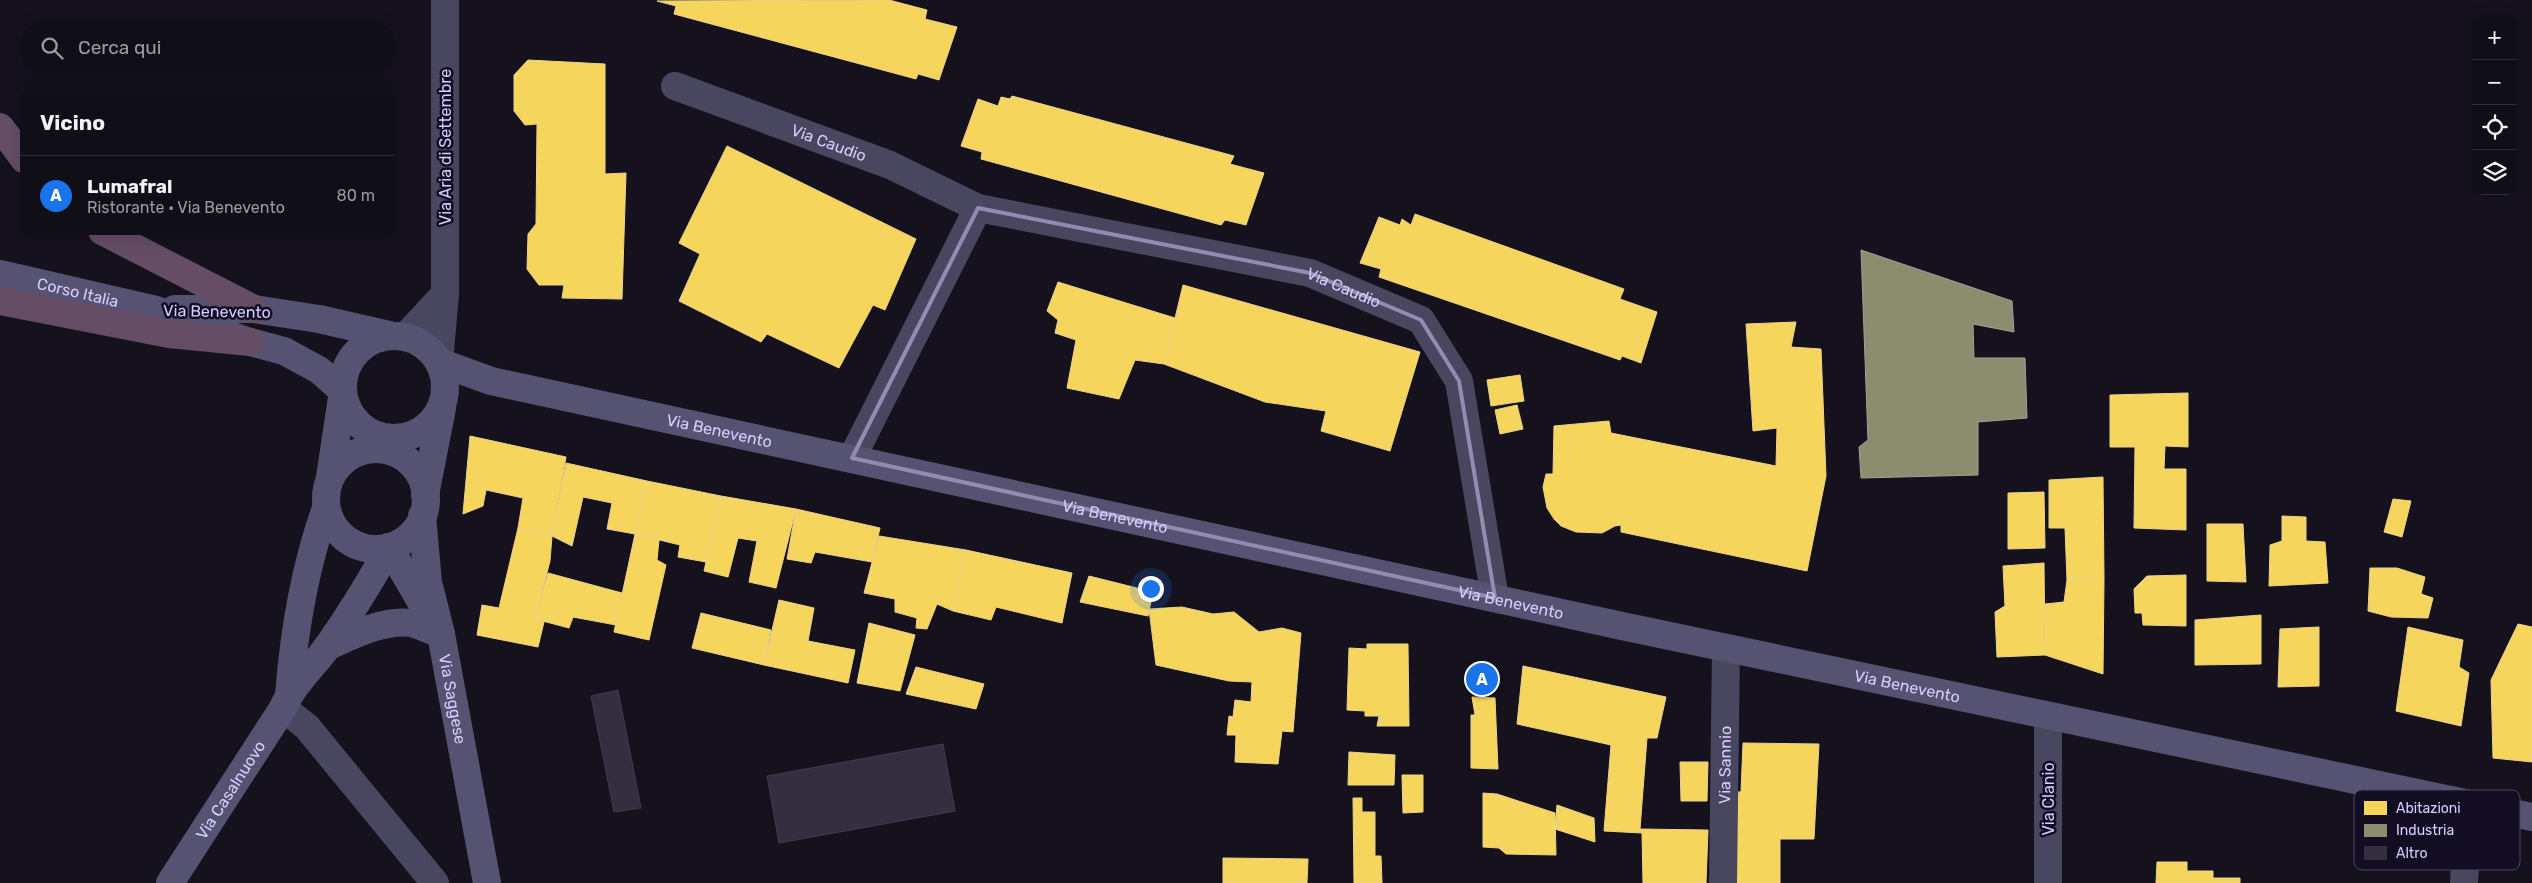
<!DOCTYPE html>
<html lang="it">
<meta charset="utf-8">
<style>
body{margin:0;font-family:Rubik,sans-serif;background:#19171f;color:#f1f3f6}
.controls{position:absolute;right:15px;top:15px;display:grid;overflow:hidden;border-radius:10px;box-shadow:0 5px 20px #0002}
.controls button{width:45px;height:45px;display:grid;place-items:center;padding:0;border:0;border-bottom:1px solid #302e35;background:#100e16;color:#f1f3f6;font:25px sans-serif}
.you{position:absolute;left:1150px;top:588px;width:18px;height:18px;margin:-12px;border:4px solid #fff;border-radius:50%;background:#1a73e8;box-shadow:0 0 0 8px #1a73e833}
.badge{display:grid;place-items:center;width:32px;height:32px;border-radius:50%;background:#1a73e8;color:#fff;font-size:16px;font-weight:700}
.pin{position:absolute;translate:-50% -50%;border:2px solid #fff;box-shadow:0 1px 5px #0006}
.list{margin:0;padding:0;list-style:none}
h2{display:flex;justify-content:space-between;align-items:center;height:65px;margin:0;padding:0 20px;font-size:21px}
h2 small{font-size:16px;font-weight:400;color:#9c9ca1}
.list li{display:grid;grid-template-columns:32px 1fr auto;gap:15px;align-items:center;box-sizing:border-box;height:80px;padding:0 20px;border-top:1px solid #302e35}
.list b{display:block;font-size:19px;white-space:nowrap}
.list p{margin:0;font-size:16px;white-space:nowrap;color:#9c9ca1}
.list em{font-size:16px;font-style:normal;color:#9c9ca1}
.icon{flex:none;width:28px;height:28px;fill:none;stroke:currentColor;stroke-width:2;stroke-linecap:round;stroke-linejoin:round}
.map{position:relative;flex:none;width:2532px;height:883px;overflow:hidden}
.search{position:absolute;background:#100e16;box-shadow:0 5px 20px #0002;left:20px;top:20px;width:375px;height:55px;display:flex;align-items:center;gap:12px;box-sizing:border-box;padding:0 18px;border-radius:28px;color:#9c9ca1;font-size:19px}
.panel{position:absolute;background:#100e16;box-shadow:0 5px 20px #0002;left:20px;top:90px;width:375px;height:145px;border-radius:10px}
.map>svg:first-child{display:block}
.homes{fill:#f6d55c;stroke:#edd38d}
.industry{fill:#8c8c6e;stroke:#a2a09a}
.building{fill:#332f40;stroke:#413b52}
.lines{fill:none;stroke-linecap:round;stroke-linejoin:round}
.street{stroke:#49465f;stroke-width:28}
.secondary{stroke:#565372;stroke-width:28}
.highway{stroke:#644d65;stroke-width:28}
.marked{fill:none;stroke:#938cb0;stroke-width:4;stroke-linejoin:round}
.labels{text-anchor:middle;stroke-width:5;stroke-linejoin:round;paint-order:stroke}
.street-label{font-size:16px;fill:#d7ceff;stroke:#120d23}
.key{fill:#120d23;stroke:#4d4765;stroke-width:1}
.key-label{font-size:14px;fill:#d7ceff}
</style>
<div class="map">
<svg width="2532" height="883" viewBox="0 0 2532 883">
<rect width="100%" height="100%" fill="#15121e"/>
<path class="homes" d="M 889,0 L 927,10 L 925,19 L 957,27 L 939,80 L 918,74 L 916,79 L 674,14 L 676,6 L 657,1 Z
M 528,60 L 605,64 L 605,174 L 626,173 L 622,299 L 562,298 L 564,285 L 539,285 L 527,269 L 528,234 L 536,224 L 537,124 L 525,125 L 514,111 L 514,75 Z
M 1012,96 L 1234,156 L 1230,164 L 1264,173 L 1246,225 L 1225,220 L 1221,225 L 981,159 L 982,152 L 961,146 L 978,99 L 998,106 L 1001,97 L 1010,99 Z
M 727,146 L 916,239 L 885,310 L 873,305 L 839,368 L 767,334 L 761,342 L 679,301 L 700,254 L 679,243 Z
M 1415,214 L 1624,289 L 1620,299 L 1657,312 L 1641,363 L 1622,356 L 1620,360 L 1379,277 L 1381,269 L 1360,263 L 1379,217 L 1400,225 L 1402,219 L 1411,225 Z
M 1058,282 L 1175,318 L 1164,364 L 1135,360 L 1119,399 L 1067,388 L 1076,340 L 1055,333 L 1058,320 L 1047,311 Z
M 1183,285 L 1420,352 L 1390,451 L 1321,431 L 1326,411 L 1265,402 L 1164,364 Z
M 1796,322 L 1791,347 L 1821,349 L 1826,476 L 1807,571 L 1621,532 L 1621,525 L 1615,526 L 1602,533 L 1576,532 L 1561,526 L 1554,519 L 1547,508 L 1543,487 L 1546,474 L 1553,474 L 1554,426 L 1609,421 L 1611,433 L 1776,466 L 1777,428 L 1753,431 L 1746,324 Z
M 1520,375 L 1524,401 L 1491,406 L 1487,380 Z
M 2188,393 L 2188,447 L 2165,446 L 2164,469 L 2186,469 L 2186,530 L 2134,528 L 2135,447 L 2110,447 L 2110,395 Z
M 1517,405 L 1523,429 L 1500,434 L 1495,410 Z
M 470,436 L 566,457 L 552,536 L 518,528 L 523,498 L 486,490 L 483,506 L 463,514 Z
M 566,463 L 647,481 L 635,534 L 607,529 L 612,503 L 583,497 L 572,546 L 552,536 Z
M 2103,477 L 2104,579 L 2067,580 L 2065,528 L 2049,528 L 2049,480 Z
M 647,481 L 721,496 L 706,562 L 678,557 L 680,545 L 635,534 Z
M 2044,492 L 2045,548 L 2008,549 L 2008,493 Z
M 721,496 L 796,509 L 776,588 L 749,582 L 757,541 L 738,538 L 728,577 L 704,571 Z
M 2393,499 L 2411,501 L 2402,537 L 2384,532 Z
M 796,509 L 880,528 L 872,562 L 815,552 L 811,563 L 787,559 Z
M 2282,516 L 2306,517 L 2306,541 L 2325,542 L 2328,583 L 2269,586 L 2270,545 L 2282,541 Z
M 2207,524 L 2243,524 L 2246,582 L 2207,581 Z
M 518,528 L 552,536 L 550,561 L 535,619 L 544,622 L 538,647 L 477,635 L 482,605 L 499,608 Z
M 635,534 L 659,540 L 657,560 L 666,565 L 649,640 L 614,632 Z
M 879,536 L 966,550 L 953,611 L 937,604 L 927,629 L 916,628 L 917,618 L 895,612 L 895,599 L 864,593 Z
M 966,550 L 1072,573 L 1062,623 L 996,607 L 991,620 L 953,611 Z
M 2044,563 L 2045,655 L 1997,657 L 1995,612 L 2005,606 L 2003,566 Z
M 2370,568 L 2397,568 L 2425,577 L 2421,594 L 2433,598 L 2428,618 L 2391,617 L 2368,611 Z
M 548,573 L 622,593 L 616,625 L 573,617 L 569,628 L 535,619 Z
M 2186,575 L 2186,626 L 2143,625 L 2142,613 L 2135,613 L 2134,589 L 2147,576 Z
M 1089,576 L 1153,592 L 1148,616 L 1080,602 Z
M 2104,579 L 2103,674 L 2045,655 L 2045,604 L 2064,602 L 2067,580 Z
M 779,600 L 814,608 L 808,641 L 855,650 L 848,683 L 764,665 Z
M 1182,607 L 1213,614 L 1234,612 L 1259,632 L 1282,628 L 1301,633 L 1293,732 L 1282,731 L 1278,764 L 1235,762 L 1236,735 L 1227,735 L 1229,716 L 1233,717 L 1235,700 L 1251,702 L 1252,682 L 1229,681 L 1156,665 L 1149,609 Z
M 701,613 L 771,630 L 764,665 L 692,648 Z
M 2261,615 L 2261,664 L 2195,665 L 2195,620 Z
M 869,623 L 915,635 L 900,691 L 857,683 Z
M 2518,624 L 2532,627 L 2532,762 L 2493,758 L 2491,680 Z
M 2319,627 L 2319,686 L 2278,687 L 2280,629 Z
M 2408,627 L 2463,640 L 2459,667 L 2469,673 L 2461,726 L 2396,711 Z
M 1367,644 L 1408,644 L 1409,726 L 1377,726 L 1379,716 L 1365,716 L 1365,711 L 1347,710 L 1349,648 L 1367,649 Z
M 1523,666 L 1666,697 L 1657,738 L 1647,738 L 1640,829 L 1708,830 L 1706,883 L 1643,883 L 1642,833 L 1604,831 L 1611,745 L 1517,724 Z
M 916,667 L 984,684 L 976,709 L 906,694 Z
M 1472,697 L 1495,698 L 1498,769 L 1471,768 L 1471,715 L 1475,715 Z
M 1743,743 L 1819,744 L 1814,839 L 1780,839 L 1780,883 L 1733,883 L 1732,792 L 1741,792 Z
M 1349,752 L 1395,755 L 1394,785 L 1348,785 Z
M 1680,762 L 1708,762 L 1707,801 L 1681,801 Z
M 1402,775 L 1423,775 L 1423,812 L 1403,813 Z
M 1483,793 L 1497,794 L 1555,813 L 1556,855 L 1506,854 L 1499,848 L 1483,847 Z
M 1353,798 L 1362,798 L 1362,812 L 1375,812 L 1375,856 L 1381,856 L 1382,883 L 1354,883 Z
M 1557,805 L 1594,818 L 1595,842 L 1555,829 Z
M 1223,858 L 1308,859 L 1307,883 L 1223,883 Z
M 2157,862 L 2187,862 L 2187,871 L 2213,871 L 2213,878 L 2240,878 L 2240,883 L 2156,883 Z"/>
<path class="industry" d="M 1861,250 L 2012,301 L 2014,332 L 1973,324 L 1974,358 L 2025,358 L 2027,418 L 1978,422 L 1978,475 L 1861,478 L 1859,447 L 1868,440 Z"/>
<path class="building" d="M 618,690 L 641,808 L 614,812 L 591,696 Z
M 943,744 L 955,811 L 779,843 L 767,776 Z"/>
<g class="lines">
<g class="street">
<path id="s1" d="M 675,86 L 890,165 L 978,208 L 1310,273 L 1421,320 L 1459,381 L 1495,598"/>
<path d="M 406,336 L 445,294"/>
<path d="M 439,362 L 445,294 L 445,0"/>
<path d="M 852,458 L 978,208"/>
<path d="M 283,708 L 307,727 L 435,883"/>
<path id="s2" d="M 1723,883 L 1726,648"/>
<path d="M 2048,883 L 2048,716"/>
<path d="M 2464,883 L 2469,804"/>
</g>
<g class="secondary">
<path id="s3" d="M 0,274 L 156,310 L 250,342 L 284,351 L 319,370 L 343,391 L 330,477"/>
<path d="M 175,309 L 254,309 L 319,319 L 389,335"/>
<circle cx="394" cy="387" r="51"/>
<path id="s4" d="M 439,362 L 491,381 L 1622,626 L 2532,817"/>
<circle cx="376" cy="499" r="50"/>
<path d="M 425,495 L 442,408"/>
<path id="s5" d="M 422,516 L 428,582 L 441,634 L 487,883"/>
<path d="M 389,547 L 427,612"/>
<path d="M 327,647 C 351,636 384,619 411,623 C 421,625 431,631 441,634"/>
<path d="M 289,695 C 294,631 304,569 326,508"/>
<path id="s6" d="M 170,883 L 283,708 C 293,684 313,667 328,646 C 350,614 371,581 389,547"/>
</g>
<path class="highway" d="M 0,127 L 24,159
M 102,231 L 254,309
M 0,301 L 169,334 L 250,342"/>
</g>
<path class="marked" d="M 978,208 L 1310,273 L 1421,320 L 1459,381 L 1495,598 L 852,458 Z"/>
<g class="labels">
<g class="street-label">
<text dy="6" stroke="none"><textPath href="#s1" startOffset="164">Via Caudio</textPath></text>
<text transform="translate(445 147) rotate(-90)" y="6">Via Aria di Settembre</text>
<text dy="6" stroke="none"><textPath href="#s1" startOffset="702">Via Caudio</textPath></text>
<text dy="6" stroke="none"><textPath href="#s3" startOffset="80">Corso Italia</textPath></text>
<text transform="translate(217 311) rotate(1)" y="6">Via Benevento</text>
<text dy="6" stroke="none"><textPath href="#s4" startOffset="289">Via Benevento</textPath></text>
<text dy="6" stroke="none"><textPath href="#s4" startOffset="694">Via Benevento</textPath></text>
<text dy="6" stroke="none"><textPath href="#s4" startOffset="1099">Via Benevento</textPath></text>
<text dy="6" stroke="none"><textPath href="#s4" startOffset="1504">Via Benevento</textPath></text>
<text dy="6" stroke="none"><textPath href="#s5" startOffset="186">Via Saggese</textPath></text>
<text dy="6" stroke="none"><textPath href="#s2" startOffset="118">Via Sannio</textPath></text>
<text dy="6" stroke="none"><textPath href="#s6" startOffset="111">Via Casalnuovo</textPath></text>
<text transform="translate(2048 799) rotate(-90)" y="6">Via Clanio</text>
</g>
</g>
<rect x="2354" y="790" width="166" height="80" rx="8" class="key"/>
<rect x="2364" y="801" width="23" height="14" fill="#f6d55c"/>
<rect x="2364" y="824" width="23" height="13" fill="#8c8c6e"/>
<rect x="2364" y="846" width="23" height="14" fill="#332f40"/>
<g class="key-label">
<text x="2396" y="813">Abitazioni</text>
<text x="2396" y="835">Industria</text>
<text x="2396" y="858">Altro</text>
</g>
</svg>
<div class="controls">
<button>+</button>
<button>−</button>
<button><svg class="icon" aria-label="locate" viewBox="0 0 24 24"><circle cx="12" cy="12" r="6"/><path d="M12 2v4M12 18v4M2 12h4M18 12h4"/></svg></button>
<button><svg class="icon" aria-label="layers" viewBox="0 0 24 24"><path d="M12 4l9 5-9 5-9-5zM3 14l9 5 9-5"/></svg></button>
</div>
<div class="you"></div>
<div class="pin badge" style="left:1482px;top:679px">A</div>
<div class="search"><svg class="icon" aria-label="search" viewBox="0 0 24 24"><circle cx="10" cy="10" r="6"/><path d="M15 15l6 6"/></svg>Cerca qui</div>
<section class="panel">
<h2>Vicino<small></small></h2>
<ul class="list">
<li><span class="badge">A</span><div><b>Lumafral</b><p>Ristorante · Via Benevento</p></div><em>80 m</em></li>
</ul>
</section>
</div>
